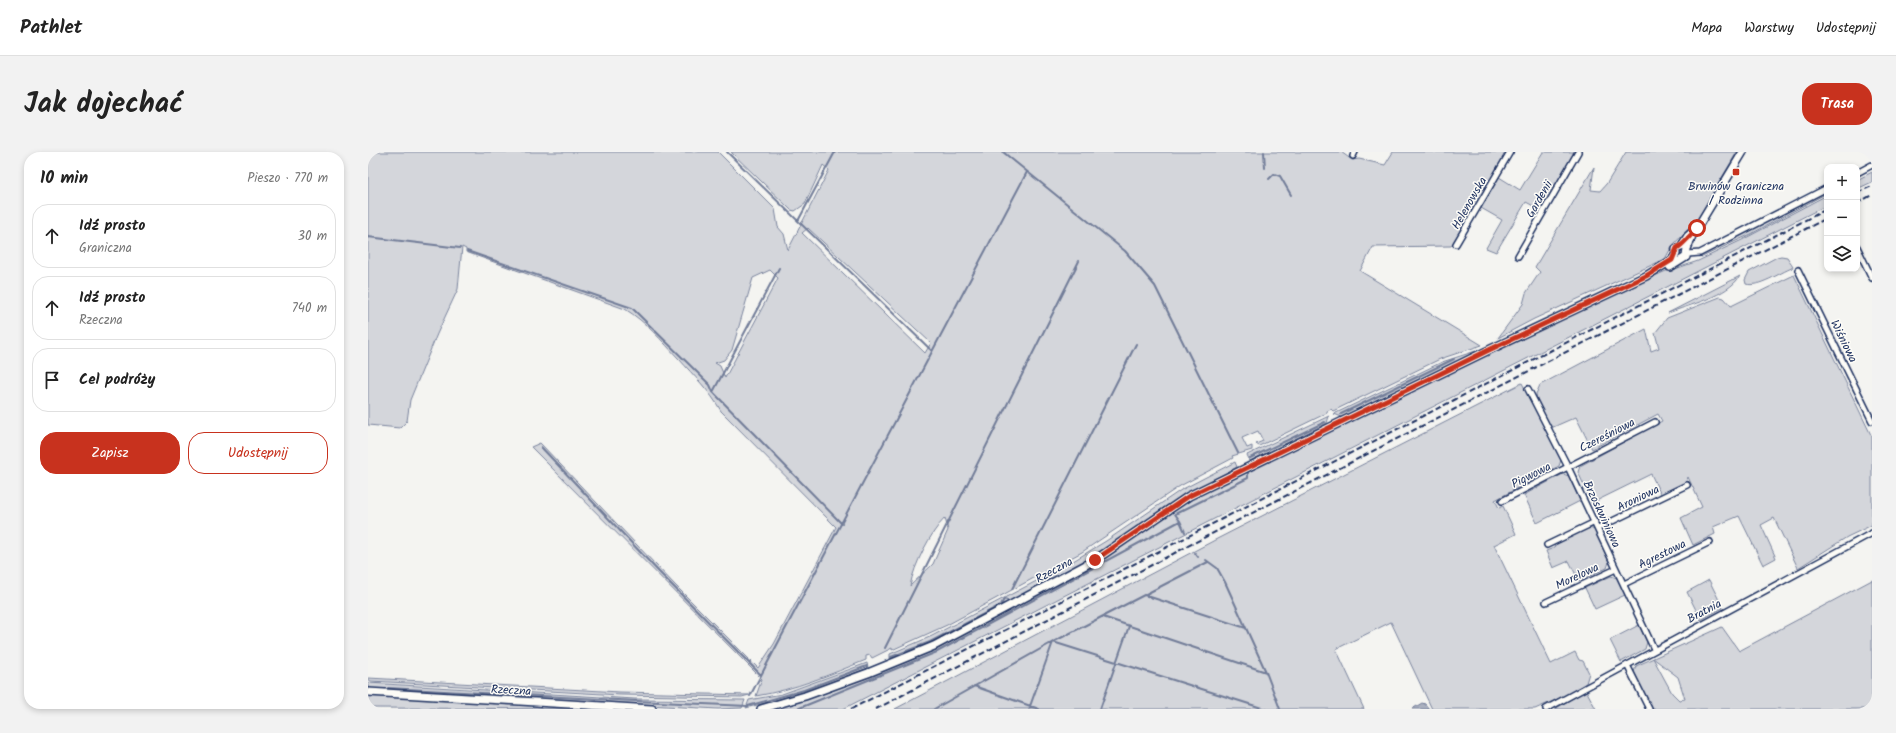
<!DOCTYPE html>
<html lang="pl">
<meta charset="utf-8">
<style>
body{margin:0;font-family:Kalam,sans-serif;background:#f2f2f2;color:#222}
.controls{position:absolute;right:12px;top:12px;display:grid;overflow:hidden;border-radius:8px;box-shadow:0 2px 6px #0003}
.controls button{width:36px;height:36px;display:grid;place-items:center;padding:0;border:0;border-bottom:1px solid #e0e0e0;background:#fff;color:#222;font:20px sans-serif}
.stop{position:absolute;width:12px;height:12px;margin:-9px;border:3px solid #c8321e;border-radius:50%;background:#fff}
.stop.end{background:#c8321e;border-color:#fff;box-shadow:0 1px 4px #0008}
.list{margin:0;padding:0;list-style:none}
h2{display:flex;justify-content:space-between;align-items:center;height:52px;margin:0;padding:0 16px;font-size:17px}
h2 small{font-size:13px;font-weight:400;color:#767676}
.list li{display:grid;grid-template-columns:26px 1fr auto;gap:12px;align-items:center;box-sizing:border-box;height:64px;margin:0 8px 8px;padding:0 8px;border:1px solid #e0e0e0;border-radius:16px}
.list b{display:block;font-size:15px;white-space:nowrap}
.list p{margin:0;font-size:13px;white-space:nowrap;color:#767676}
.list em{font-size:13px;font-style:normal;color:#767676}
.actions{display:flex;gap:8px;padding:12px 16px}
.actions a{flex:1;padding:9px 0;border:1px solid #c8321e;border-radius:16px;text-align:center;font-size:14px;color:#c8321e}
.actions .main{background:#c8321e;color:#fff}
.icon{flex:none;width:22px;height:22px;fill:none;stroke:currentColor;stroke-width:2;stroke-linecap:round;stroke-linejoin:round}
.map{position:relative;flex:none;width:1504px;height:557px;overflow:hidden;border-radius:16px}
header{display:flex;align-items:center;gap:24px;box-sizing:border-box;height:56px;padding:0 20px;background:#fff;border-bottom:1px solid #e0e0e0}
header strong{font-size:19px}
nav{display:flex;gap:22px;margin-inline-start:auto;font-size:14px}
.intro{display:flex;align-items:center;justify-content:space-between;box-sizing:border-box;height:96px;padding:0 24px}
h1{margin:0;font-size:28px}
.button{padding:10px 18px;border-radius:16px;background:#c8321e;color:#fff;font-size:14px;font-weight:700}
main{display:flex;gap:24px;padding:0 24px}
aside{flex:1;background:#fff;border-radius:16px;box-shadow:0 2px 6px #0003}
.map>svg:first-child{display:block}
.green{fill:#d4d6db;stroke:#78829c;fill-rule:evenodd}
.water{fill:#aab0bf;stroke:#717c98}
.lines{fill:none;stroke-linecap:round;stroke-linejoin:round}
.stream{stroke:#717c98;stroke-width:2}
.street-casing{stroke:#1b2f5e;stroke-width:8}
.secondary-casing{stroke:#1b2f5e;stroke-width:10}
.street{stroke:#fdfcf7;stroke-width:5}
.secondary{stroke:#fdfcf7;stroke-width:7}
.rail{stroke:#1b2f5e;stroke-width:2;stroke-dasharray:6 3;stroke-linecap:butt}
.route{stroke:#c8321e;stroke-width:5}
.poi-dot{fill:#c8321e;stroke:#fdfcf7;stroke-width:1.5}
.labels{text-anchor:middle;stroke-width:3;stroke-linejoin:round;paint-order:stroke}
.poi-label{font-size:12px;fill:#1b2f5e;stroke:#fdfcf7}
.street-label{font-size:12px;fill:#1b2f5e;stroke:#fdfcf7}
</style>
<header>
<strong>Pathlet</strong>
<nav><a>Mapa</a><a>Warstwy</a><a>Udostępnij</a></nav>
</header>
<div class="intro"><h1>Jak dojechać</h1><a class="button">Trasa</a></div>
<main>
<aside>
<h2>10 min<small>Pieszo · 770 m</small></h2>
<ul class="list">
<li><svg class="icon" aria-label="ahead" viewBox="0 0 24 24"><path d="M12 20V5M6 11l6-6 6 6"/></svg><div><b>Idź prosto</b><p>Graniczna</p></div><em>30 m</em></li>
<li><svg class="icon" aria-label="ahead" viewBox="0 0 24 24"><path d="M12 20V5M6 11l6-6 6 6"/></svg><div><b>Idź prosto</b><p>Rzeczna</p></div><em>740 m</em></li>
<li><svg class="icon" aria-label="arrive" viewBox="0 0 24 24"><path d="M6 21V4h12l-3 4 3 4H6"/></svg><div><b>Cel podróży</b></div></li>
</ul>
<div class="actions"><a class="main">Zapisz</a><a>Udostępnij</a></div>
</aside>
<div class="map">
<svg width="1504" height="557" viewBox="0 0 1504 557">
<rect width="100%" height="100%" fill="#f4f4f1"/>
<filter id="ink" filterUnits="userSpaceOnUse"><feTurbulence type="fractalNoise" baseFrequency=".025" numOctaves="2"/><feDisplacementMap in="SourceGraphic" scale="8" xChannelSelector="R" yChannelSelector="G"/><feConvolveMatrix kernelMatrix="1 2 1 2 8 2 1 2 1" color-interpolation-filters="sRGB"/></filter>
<g filter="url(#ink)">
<path class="green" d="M 0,0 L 350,0 L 407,57 L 410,75 L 416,82 L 420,98 L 461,18 L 455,13 L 437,52 L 427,59 L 423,58 L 363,0 L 973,0 L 984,8 L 991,7 L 1017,13 L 1025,0 L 1139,0 L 1083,94 L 1005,95 L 992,119 L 1114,193 L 1072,207 L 965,259 L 963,257 L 959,259 L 959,261 L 891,294 L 888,292 L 895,289 L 890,279 L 874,286 L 879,296 L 884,294 L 884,298 L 864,304 L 865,306 L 812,334 L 714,400 L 579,473 L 524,498 L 524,496 L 504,506 L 502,503 L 498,504 L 498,508 C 463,522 426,538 388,544 L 394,527 L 163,295 L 172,291 L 307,433 L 390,516 L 406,492 L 468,375 L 353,259 C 342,239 326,224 311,207 C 294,189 278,170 257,157 L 98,100 L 98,97 L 94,95 L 90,137 L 69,182 L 42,248 L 39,269 L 32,276 L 0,273 ZM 440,76 L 563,191 L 557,201 L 434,81 ZM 402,118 L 410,126 L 357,226 L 352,214 L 347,211 L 356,208 L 364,198 L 385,126 ZM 577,366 L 580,378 L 565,412 L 542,434 C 546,413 562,381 577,366 Z
M 1175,0 L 1207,0 L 1173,58 L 1158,50 L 1128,100 L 1118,96 L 1134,68 L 1113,56 L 1131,25 L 1152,38 Z
M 1258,0 L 1369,0 L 1329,68 L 1304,94 L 1297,107 L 1166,167 L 1130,186 L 1155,152 L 1158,141 L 1172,120 L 1167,115 L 1226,15 L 1223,38 L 1232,39 L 1239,31 Z
M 1504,20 L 1504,30 L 1489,37 L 1489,28 Z
M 1459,39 L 1459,41 L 1383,82 L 1334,105 L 1331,104 Z
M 1459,43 L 1459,53 L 475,557 L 403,557 L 571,495 L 721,414 L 826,345 L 1115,204 L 1279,127 L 1303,117 L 1304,118 L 1330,109 L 1374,88 Z
M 1413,104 L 1419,105 L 1425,114 L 1424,116 C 1413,120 1390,136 1378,132 L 1377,128 L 1381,120 L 1409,105 Z
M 1426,123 L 1504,285 L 1504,373 L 1479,385 L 1430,416 L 1406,366 L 1393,373 L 1408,406 L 1395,413 L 1371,364 L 1345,375 L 1347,382 L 1325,393 L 1313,366 L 1334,355 L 1320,325 L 1318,330 L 1293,343 L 1283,322 L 1224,351 L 1210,320 L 1212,314 L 1294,269 L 1290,262 L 1224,297 L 1208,265 L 1183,276 L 1169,247 L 1168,242 L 1172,233 L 1278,177 L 1283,199 L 1291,196 L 1287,181 L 1299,166 L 1352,145 L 1356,146 L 1363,154 Z
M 1372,124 C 1360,144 1321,153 1300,161 Z
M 1114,197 L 974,265 L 966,262 L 1074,210 Z
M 1154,231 L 1193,308 L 1191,314 L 1127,348 L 1131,356 L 1135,354 L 1148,382 L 1126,393 L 1183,512 L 1207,500 L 1211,508 L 1215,509 L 1221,521 L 1218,531 L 1201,542 L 1167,557 L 1064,557 L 1023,470 L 968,497 L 996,557 L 527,557 L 847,388 Z
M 961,264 L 959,271 L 882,309 L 879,303 Z
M 867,310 L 869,315 C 845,328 820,340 797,355 C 778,367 761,382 743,394 C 716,411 541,510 522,506 L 522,502 L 564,484 L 697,414 L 738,389 L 813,338 Z
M 1195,322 L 1201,324 L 1212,349 L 1169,371 L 1156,343 Z
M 1221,376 L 1227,378 L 1241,410 L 1239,416 L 1211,429 L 1201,409 L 1185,416 L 1178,399 L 1186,396 L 1187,392 Z
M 1243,424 L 1249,426 L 1257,443 L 1227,457 L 1217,436 Z
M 1341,428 L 1355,456 L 1333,468 L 1319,440 Z
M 1504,428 L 1504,557 L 1284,557 L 1266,520 L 1268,514 L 1354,475 L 1371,499 ZM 1285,506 L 1310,525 L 1317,547 L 1311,548 L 1304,541 Z
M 1271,473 L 1279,490 L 1277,497 L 1253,510 L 1242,488 Z
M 499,511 L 500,516 L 437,540 L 378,556 L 381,548 L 414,542 Z
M 0,526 L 252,540 L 381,543 L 374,545 L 252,543 L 3,529 L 0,528 Z
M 0,531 L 267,547 L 377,548 L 374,556 L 350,557 L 18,538 L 0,536 Z
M 1218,538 L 1228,557 L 1187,557 Z
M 0,543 L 11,544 L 235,557 L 0,556 Z"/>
<path class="water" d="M 1054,551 L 1057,552 L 1061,557 L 1044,557 Z"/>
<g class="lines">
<path class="stream" d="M 359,0 L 564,199
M 635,0 L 757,99 L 787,134 L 870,301
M 896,0 L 897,16
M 906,22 L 912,24 L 923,43
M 901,27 L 906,22
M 430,69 L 467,0
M 0,85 L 92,96
M 99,99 L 264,156 L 342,233 L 345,240 L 474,372
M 345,240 L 411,116
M 973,262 L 1086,207
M 173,295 L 291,420 L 393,523
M 882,306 L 957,270
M 812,369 L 817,380
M 827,401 L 830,405
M 838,408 L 849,416 L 857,430 L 898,520 L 912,557
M 644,437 L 768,192
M 776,443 L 878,476
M 735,465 L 898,520
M 517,496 L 711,109
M 523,505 L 562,490 L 633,453 L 636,447 L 639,448
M 606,534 L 671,557
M 20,536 L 268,549 L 380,554 L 436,538 L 499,514
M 382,544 L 659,20
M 429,557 L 569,500 L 812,369 L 807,362 L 880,326 L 880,321
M 566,557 L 685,490 L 840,410
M 661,557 L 685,490 L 897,557
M 732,557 L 761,474"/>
<defs>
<path id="street" d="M 985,4 L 987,0
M 1489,21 L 1504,13
M 1088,92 L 1142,0
M 1489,95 L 1504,126
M 1320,102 L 1332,101 L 1459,36
M 1150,104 L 1210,0
M 1430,118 L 1504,269
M 1160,237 L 1200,315 L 1286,497
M 1134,349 L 1287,270
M 1230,376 L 1319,333
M 1179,393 L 1227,370
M 1256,432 L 1342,390
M 1178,450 L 1248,417
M 1259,513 L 1281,557
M 1178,557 L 1504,381"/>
<path id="secondary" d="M 1302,115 L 1318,105 L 1319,97 L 1325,81
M 0,540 L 284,557
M 393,557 L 437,544 L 500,521 L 566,494 L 727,408 L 821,344 L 1123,197 L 1278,124 L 1304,108 L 1308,102 L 1308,97 L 1313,95 L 1320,84 L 1329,76 L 1375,0"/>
</defs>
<use href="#street" class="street-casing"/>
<use href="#secondary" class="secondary-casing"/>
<use href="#street" class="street"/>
<use href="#secondary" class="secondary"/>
<path class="rail" d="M 1489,41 L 1504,34
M 1489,51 L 1504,43
M 483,557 L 1459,57
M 508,557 L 818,395 L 1459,66"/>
</g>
</g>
<g class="lines" filter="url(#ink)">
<path class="route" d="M 727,408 L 821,344 L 1123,197 L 1278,124 L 1304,108 L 1309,96 C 1313,94 1326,80 1329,76"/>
</g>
<rect class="poi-dot" x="1364" y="16" width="8" height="8" rx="2"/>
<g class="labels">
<g class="poi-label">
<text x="1368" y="38">Brwinów Graniczna<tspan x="1368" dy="14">/ Rodzinna</tspan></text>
</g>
<g class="street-label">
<text transform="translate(1171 47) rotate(-60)" y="4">Gardenii</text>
<text transform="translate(1101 51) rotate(-60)" y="4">Helenowska</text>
<text transform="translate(1476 189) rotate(64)" y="4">Wiśniowa</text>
<text transform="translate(1239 283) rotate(-27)" y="4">Czereśniowa</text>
<text transform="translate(1163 323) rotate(-27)" y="4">Pigwowa</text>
<text transform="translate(1270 346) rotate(-26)" y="4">Aroniowa</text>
<text transform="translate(1234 362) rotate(65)" y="4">Brzoskwiniowa</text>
<text transform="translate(1294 402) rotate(-26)" y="4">Agrestowa</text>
<text transform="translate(686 418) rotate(-29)" y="4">Rzeczna</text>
<text transform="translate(1209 424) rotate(-25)" y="4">Morelowa</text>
<text transform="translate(1336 459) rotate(-28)" y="4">Bratnia</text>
<text transform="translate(143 538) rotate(3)" y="4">Rzeczna</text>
</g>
</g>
</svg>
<div class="controls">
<button>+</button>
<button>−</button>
<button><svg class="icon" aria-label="layers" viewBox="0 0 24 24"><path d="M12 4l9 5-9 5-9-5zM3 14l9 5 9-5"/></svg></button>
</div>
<div class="stop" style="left:1329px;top:76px"></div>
<div class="stop end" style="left:727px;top:408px"></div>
</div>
</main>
